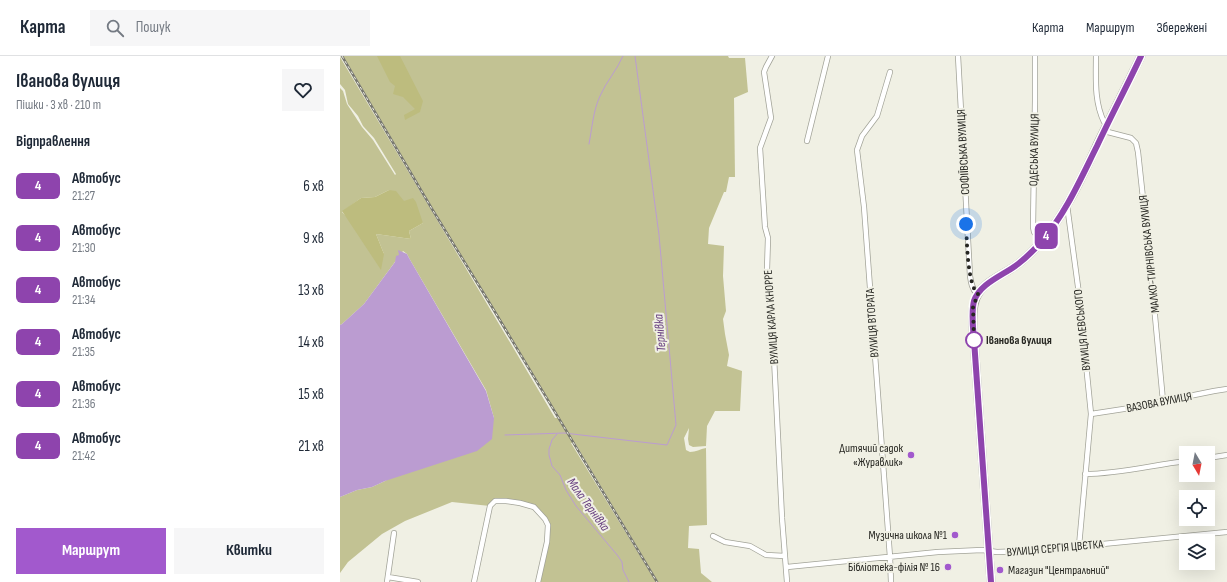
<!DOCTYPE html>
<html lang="uk">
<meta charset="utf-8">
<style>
:root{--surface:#fff;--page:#f6f6f7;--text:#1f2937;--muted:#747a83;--line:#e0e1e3;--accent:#a259cd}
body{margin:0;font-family:"Sofia Sans Condensed",sans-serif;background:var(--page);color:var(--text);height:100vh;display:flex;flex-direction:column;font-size:15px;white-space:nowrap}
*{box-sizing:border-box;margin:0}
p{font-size:13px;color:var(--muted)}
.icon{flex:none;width:22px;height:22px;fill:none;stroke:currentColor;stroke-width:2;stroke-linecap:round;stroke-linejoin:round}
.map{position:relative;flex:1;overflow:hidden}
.side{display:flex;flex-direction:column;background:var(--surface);width:340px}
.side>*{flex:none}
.badge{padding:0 8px;border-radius:6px;font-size:14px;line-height:26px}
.needle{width:26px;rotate:170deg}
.fabs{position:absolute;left:839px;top:390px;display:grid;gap:8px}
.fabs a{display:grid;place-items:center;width:36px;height:36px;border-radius:0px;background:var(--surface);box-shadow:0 4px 16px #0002;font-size:20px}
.you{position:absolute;width:20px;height:20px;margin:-10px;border:3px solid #fff;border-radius:50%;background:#1a73e8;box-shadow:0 0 0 6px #1a73e833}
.map>.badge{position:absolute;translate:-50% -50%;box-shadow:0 0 0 2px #fff}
h2{padding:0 16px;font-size:15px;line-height:36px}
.round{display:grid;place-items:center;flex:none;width:42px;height:42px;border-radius:0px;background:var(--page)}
.headline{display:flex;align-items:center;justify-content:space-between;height:68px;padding:0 16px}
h1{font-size:19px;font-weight:700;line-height:30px}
.primary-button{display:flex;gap:8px;margin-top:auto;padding:8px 16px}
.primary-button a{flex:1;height:46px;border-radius:0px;background:var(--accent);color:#fff;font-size:16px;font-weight:700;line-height:46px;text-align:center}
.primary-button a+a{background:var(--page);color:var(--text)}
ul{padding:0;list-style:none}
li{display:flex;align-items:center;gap:12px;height:52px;padding:0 16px}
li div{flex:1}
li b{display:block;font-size:15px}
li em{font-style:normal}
li .badge{min-width:44px;font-weight:700;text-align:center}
header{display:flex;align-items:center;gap:24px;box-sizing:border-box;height:56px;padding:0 20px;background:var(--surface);border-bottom:1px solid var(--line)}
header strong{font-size:19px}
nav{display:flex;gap:22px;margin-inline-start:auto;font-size:14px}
.search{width:280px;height:36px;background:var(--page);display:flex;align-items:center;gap:10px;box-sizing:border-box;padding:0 14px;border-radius:0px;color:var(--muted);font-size:15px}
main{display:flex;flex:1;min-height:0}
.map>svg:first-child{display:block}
.green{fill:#c2c293;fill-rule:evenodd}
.forest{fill:#bdbc7e}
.water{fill:#bb9cd1}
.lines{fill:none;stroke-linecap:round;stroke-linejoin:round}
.stream{stroke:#bb9cd1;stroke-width:1}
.street-casing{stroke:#a2a398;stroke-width:6}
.primary-casing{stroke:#a2a398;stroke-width:9}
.street{stroke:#fff;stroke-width:4.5}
.primary{stroke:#fff;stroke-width:7}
.rail-casing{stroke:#76766e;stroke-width:2.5}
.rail{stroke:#f0f0e4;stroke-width:1;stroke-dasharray:3;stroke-linecap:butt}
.line-casing{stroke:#fff;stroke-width:9}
.line{stroke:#8e44ad;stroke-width:6}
.walk{stroke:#262621;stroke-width:4;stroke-dasharray:0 7.2}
.stop-dot{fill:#fff;stroke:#8e44ad;stroke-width:2}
.poi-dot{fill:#a259cd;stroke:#f0f0e4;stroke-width:1.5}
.labels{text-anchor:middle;stroke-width:4;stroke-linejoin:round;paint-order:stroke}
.street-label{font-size:12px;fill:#262621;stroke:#f0f0e4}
.stop-label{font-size:12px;font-weight:bold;fill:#262621;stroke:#f0f0e4;text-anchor:start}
.poi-label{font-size:12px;fill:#262621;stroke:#f0f0e4;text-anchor:end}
.water-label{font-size:13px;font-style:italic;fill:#673e80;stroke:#f0f0e4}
</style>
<header>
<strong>Карта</strong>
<div class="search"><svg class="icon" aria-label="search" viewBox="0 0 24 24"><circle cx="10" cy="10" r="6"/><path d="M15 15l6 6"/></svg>Пошук</div>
<nav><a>Карта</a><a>Маршрут</a><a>Збережені</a></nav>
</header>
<main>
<section class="side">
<div class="headline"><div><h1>Іванова вулиця</h1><p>Пішки · 3 хв · 210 m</p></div><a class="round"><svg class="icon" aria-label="heart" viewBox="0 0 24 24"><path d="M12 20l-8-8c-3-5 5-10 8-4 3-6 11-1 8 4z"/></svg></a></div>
<h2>Відправлення</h2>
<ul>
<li><span class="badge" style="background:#8e44ad;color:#fff">4</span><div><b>Автобус</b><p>21:27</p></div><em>6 хв</em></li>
<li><span class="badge" style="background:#8e44ad;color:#fff">4</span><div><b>Автобус</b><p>21:30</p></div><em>9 хв</em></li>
<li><span class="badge" style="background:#8e44ad;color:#fff">4</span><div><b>Автобус</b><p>21:34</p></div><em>13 хв</em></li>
<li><span class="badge" style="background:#8e44ad;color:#fff">4</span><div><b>Автобус</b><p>21:35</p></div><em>14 хв</em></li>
<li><span class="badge" style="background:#8e44ad;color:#fff">4</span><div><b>Автобус</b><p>21:36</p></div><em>15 хв</em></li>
<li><span class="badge" style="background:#8e44ad;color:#fff">4</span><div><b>Автобус</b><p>21:42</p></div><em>21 хв</em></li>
</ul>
<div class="primary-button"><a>Маршрут</a><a>Квитки</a></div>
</section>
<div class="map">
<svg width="887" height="526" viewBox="0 0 887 526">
<rect width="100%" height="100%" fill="#f0f0e4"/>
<path class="green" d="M3,0H388L389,2H405L408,36L394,42L395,121H389L386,136H384L369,172L368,188L384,190L383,220L386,255L383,263L385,278L389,299L387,310L402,315L400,355H375L367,370L366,390L353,391L349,389L348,383L349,372L344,382L346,394L350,396C356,396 360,393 366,392L367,469L349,470L348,492L359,493L361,517L372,526H318L235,387H231L316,526H199L209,469L194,451L156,443L150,450L112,446L65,465L42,478L8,506L0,517V441L17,434L32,431L45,425L154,362L146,334L69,202L67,198L63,195L24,248L2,268L0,269V32L3,35L7,48L22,71L33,84L55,119L56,118L34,82L23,70L18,60L8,48L5,34L0,28V1L215,362H219L93,153ZM49,134L64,146L83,167L69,175L71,183L36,178L44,198L2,156L21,142L35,141Z"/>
<path class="forest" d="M37,0H60L83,45L80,56L65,64L64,59L75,53L63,41L53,38L55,30L50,26Z
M49,134L56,135L64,145L73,142L76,146L83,167L69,175L71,183L36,178L44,198L41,214L2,155L21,142L35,141Z"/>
<path class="water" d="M58,194L67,198L69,202L146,335L154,362L152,383L137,395L45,425L32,431L17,434L0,441V269L2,268L24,248L55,206L56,200L59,199Z"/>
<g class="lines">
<path class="stream" d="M249,88C252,73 253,55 260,40C266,26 277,14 283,0
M217,378L212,384L209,393V399L212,410L220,419L226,434L236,450L278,500L282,506L283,514L289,526
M165,379L224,377L327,389L336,369L319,179L295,0"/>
<defs>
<path id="street" d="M432,0L426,11L424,16L431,62L420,92L425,171L428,182L427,214L433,281L442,462L447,526
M618,0L630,220C631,227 632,233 637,238
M695,0V45L693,171L694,176L702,185
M756,0C756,23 754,45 764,66
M550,16L537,60L522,80L517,94L524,151L550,501L551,526
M764,75L791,82L796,87L798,96L810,207L823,345
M467,85L488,0
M727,149L739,238L751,358L739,490
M751,358L790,352L874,335L887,333
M868,402L887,399
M745,418C779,418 812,409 846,405
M373,480L385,486L410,490L426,499L445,500
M447,511L598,496L642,494L657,496L690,495L887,476
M48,521L78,526
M47,526L54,477
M134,526L150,450L155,445H166L180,447L194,451L205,463L208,469L207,486L198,526"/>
<path id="primary" d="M651,526L634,284C633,271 631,257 635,245C640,226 664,219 678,208C687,201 695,193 702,185C726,157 742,121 758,87C772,58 787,29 801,0"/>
</defs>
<use href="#street" class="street-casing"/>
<use href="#primary" class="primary-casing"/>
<use href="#street" class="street"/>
<use href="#primary" class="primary"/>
<defs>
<path id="rail" d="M2,0L92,153L152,251L317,526"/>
</defs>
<use href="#rail" class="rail-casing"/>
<use href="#rail" class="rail"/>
</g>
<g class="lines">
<defs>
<path id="line" d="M651,526L634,284C633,271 631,257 634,245C640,227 664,219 678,208C687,201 695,193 702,185C726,157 741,122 757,90C771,60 787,30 801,0"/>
</defs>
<use href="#line" class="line-casing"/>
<use href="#line" class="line"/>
<path class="walk" d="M626,168C627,183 627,229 638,238L633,251L634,284"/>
</g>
<circle class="stop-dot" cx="634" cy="284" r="8"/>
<g class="poi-dot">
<circle cx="571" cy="399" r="4"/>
<circle cx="615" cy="479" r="4"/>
<circle cx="608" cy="511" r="4"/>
<circle cx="660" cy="514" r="4"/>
</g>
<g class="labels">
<g class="street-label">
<text transform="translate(694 94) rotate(-89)" y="4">ОДЕСЬКА ВУЛИЦЯ</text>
<text transform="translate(623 96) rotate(-93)" y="4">СОФІЇВСЬКА ВУЛИЦЯ</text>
<text transform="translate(809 198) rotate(-96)" y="4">МАЛКО-ТИРНІВСЬКА ВУЛИЦЯ</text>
<text transform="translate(431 261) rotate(-94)" y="4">ВУЛИЦЯ КАРЛА КНОРРЕ</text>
<text transform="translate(532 267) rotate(-94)" y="4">ВУЛИЦЯ ВТОРАТА</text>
<text transform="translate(742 274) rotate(-96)" y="4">ВУЛИЦЯ ЛЕВСЬКОГО</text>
<text transform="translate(819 346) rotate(-11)" y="4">ВАЗОВА ВУЛИЦЯ</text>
<text transform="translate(715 492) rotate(-5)" y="4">ВУЛИЦЯ СЕРГІЯ ЦВЄТКА</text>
</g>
<g class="stop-label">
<text x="646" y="288">Іванова вулиця</text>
</g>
<g class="poi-label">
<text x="563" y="396">Дитячий садок<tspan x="563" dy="14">«Журавлик»</tspan></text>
<text x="607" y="483">Музична школа №1</text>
<text x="600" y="515">Бібліотека-філія № 16</text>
<text x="668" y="518" text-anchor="start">Магазин "Центральний"</text>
</g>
<g class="water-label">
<text transform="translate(319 277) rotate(-95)" y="5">Тернівка</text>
<text transform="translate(249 448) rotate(54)" y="5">Мала Тернівка</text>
</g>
</g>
</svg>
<div class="fabs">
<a><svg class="needle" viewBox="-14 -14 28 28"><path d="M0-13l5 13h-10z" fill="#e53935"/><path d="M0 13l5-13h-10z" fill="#747a83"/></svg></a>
<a><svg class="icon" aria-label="locate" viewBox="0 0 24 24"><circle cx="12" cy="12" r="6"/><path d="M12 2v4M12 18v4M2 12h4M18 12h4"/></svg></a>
<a><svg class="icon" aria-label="layers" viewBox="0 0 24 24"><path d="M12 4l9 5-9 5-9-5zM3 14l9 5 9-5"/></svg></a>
</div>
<div class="you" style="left:626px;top:168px"></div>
<b class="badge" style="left:706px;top:180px;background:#8e44ad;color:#fff">4</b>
</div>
</main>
